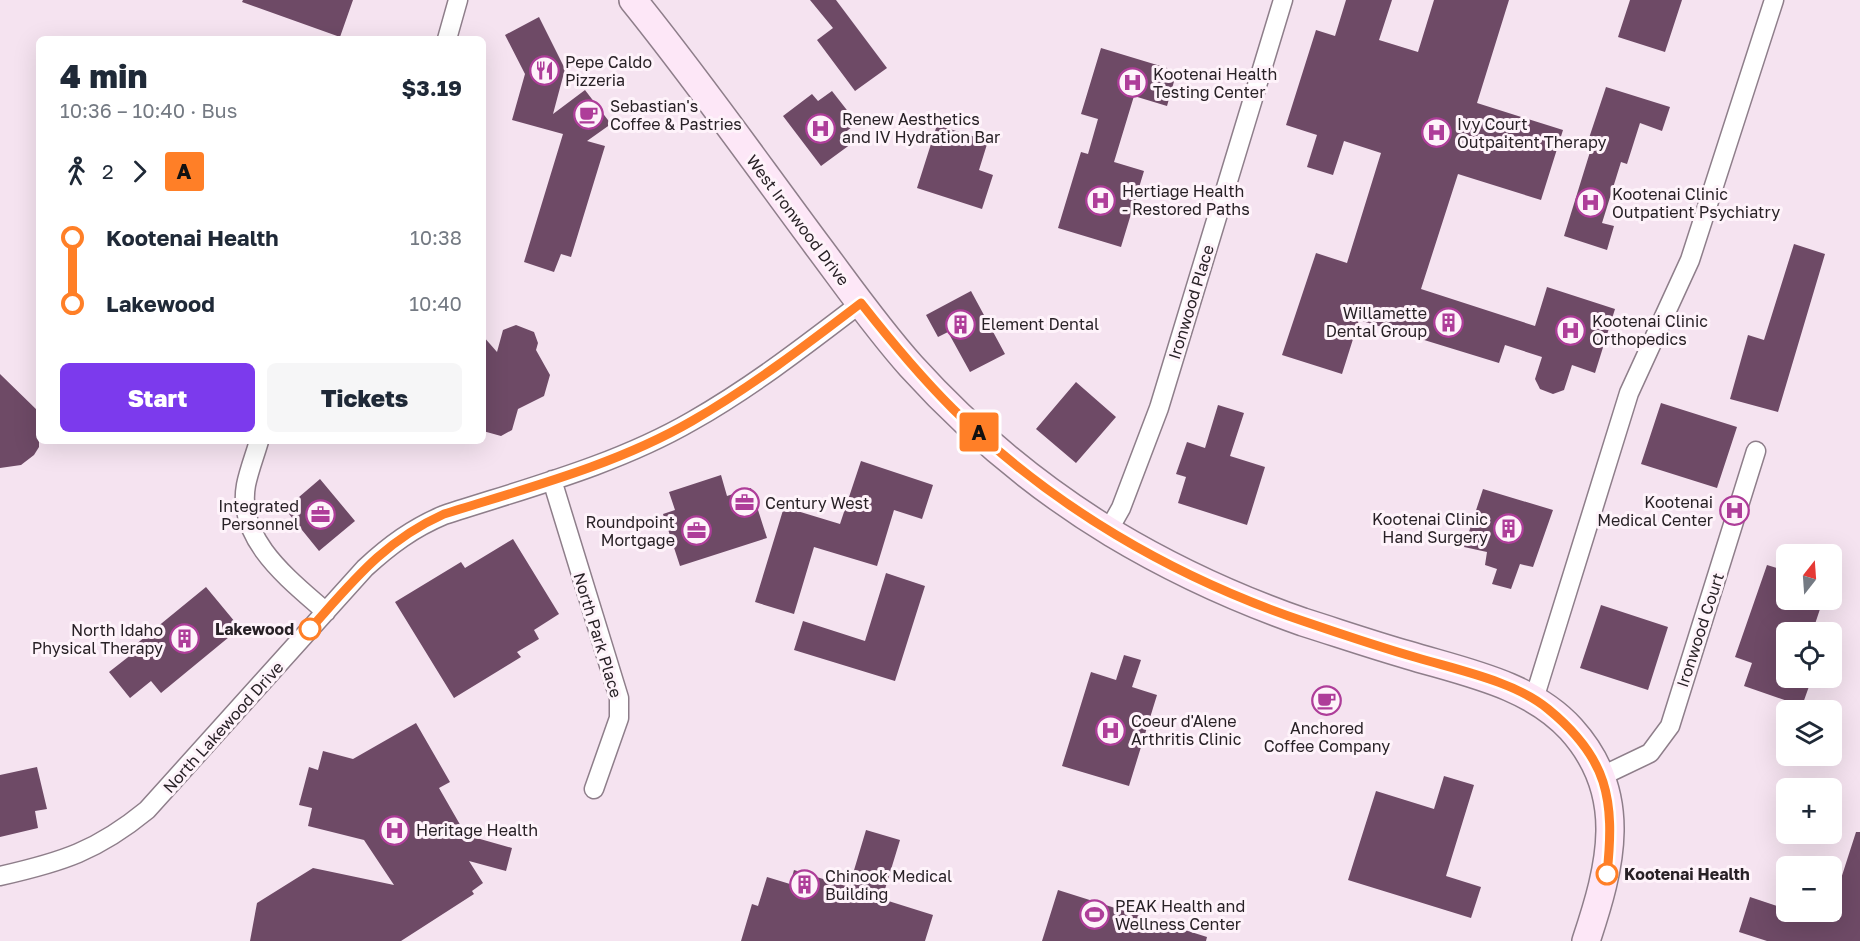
<!DOCTYPE html>
<meta charset="utf-8">
<style>
:root{--surface:#fff;--page:#f6f6f7;--text:#1f2937;--muted:#747a83;--accent:#7c3aed}
body{margin:0;font-family:"Golos Text",sans-serif;background:var(--page);color:var(--text);height:100vh;display:flex;flex-direction:column;font-size:22px;white-space:nowrap}
*{box-sizing:border-box;margin:0}
p{font-size:20px;color:var(--muted)}
.icon{flex:none;width:33px;height:33px;fill:none;stroke:currentColor;stroke-width:2;stroke-linecap:round;stroke-linejoin:round}
.map{position:relative;flex:1;overflow:hidden}
.drawer{position:absolute;left:36px;top:36px;width:450px;height:408px;display:flex;flex-direction:column;background:var(--surface);border-radius:9px;box-shadow:0 6px 24px #0002}
.drawer>*{flex:none}
.badge{padding:0 12px;border-radius:4px;font-size:21px;line-height:39px}
.needle{width:39px;rotate:17deg}
.fabs{position:absolute;left:1776px;top:544px;display:grid;gap:12px}
.fabs a{display:grid;place-items:center;width:66px;height:66px;border-radius:9px;background:var(--surface);box-shadow:0 6px 24px #0002;font-size:30px}
.map>.badge{position:absolute;translate:-50% -50%;box-shadow:0 0 0 3px #fff}
.legs{display:flex;align-items:center;gap:9px;height:66px;padding:0 24px;font-size:20px}
.legs p{margin-inline-start:auto}
.summary{display:flex;align-items:center;justify-content:space-between;height:102px;padding:0 24px}
h1{font-size:33px;font-weight:800;line-height:45px}
.button{display:flex;gap:12px;margin-top:auto;padding:12px 24px}
.button a{flex:1;height:69px;border-radius:9px;background:var(--accent);color:#fff;font-size:24px;font-weight:800;line-height:69px;text-align:center}
.button a+a{background:var(--page);color:var(--text)}
ul{padding:0 24px;list-style:none}
li{display:flex;align-items:center;gap:21px;height:66px;font-size:22px}
li i{display:grid;place-items:center;width:9px;height:100%;margin:0 8px;background:currentColor}
li i::after{content:'';width:15px;height:15px;margin:-8px;border:4px solid;border-radius:50%;background:var(--surface)}
li p{margin-inline-start:auto}
li:first-child i{background:linear-gradient(#0000 50%,currentColor 0)}
li:last-child i{background:linear-gradient(currentColor 50%,#0000 0)}
.map>svg:first-child{display:block}
.building{fill:#6e4a66}
.lines{fill:none;stroke-linecap:round;stroke-linejoin:round}
.street-casing{stroke:#8e7e8a;stroke-width:21}
.secondary-casing{stroke:#8e7e8a;stroke-width:30}
.street{stroke:#fff;stroke-width:18}
.secondary{stroke:#fde7f7;stroke-width:27}
.line-1-casing{stroke:#fff;stroke-width:14}
.line-1{stroke:#ff7f27;stroke-width:9}
.stop-1-dot{fill:#fff;stroke:#ff7f27;stroke-width:3}
.labels{text-anchor:middle;stroke-width:6;stroke-linejoin:round;paint-order:stroke}
.poi-label{font-size:16px;fill:#282126;stroke:#fef3fa;text-anchor:start}
.street-label{font-size:16px;fill:#282126;stroke:#fef3fa}
.stop-label{font-size:16px;font-weight:bold;fill:#282126;stroke:#fef3fa;text-anchor:end}
</style>
<div class="map">
<svg width="1860" height="941" viewBox="0 0 1860 941">
<rect width="100%" height="100%" fill="#f5e3f0"/>
<path class="building" d="M243,0H353L340,37L242,2Z
M810,0H836L887,68L855,91L817,40L833,28Z
M1346,0H1392L1379,40L1418,52L1434,0H1509L1477,103L1563,130L1541,200L1458,174L1421,289L1535,326L1547,287L1615,309L1595,373L1572,365L1564,390L1553,394L1540,389L1535,379L1542,357L1505,345L1499,363L1359,320L1342,374L1282,355L1316,253L1347,263L1381,153L1344,141L1333,175L1307,167L1317,135L1286,125L1316,30L1335,36Z
M1630,0H1682L1665,52L1618,37Z
M539,17L565,69L553,114L585,90L611,124L587,141L605,146L571,257L561,254L554,272L524,262L563,134L512,120L525,74L505,35Z
M1101,48L1177,71L1167,106L1134,96L1114,162L1144,171L1121,247L1058,228L1081,152L1088,154L1098,119L1081,114Z
M1606,87L1670,107L1662,131L1640,123L1627,164L1621,162L1602,223L1614,226L1607,250L1564,236L1590,152L1585,150Z
M832,91L857,123L843,134L851,144L821,166L783,116L812,94L818,101Z
M937,125L988,141L979,170L993,175L982,209L917,188Z
M1794,244L1825,254L1778,412L1730,399L1748,335L1764,340Z
M971,291L1005,354L970,372L948,332L938,337L926,315Z
M516,325L534,332L538,343L536,350L550,375L544,396L518,409L512,430L501,436L483,431V336L497,352L503,330Z
M0,374L39,412V447L34,455L21,465L0,468Z
M1076,382L1116,417L1076,463L1036,429Z
M1661,403L1737,427L1717,488L1641,464Z
M1218,405L1244,413L1230,456L1265,467L1247,525L1178,503L1186,477L1176,474L1187,442L1205,448Z
M861,461L933,485L922,519L894,510L877,566L814,547L794,614L755,602L784,507L840,524Z
M721,475L727,496L751,488L767,538L680,566L663,514L675,510L669,492Z
M320,479L355,521L319,551L285,509Z
M1483,489L1553,510L1533,567L1520,564L1511,589L1492,584L1497,569L1485,565L1487,552L1464,547Z
M513,539L559,614L534,630L539,639L517,652L521,657L454,698L395,602L461,562L465,568Z
M1767,565L1786,571V600H1823L1812,633H1786V678H1812L1802,706L1744,686L1752,663L1735,657Z
M886,573L925,586L895,681L794,650L803,621L865,641Z
M206,587L240,628L161,693L151,681L130,698L109,672L132,654L129,650Z
M1601,605L1668,627L1648,690L1580,668Z
M1124,655L1141,660L1132,687L1157,695L1129,786L1062,766L1091,672L1116,680Z
M416,723L450,782L439,788L466,835L512,848L506,871L469,861L483,883L472,891L474,894L401,941H250L257,903L313,868L394,885L364,840L308,826L312,808L299,805L309,767L318,770L323,751L353,759Z
M37,767L47,809L35,811L38,828L0,837V775Z
M1444,776L1474,785L1446,876L1481,887L1471,918L1348,880L1376,791L1434,809Z
M866,830L900,840L882,899L933,915L925,941H741L752,904L758,906L767,877L790,884L794,870L849,887Z
M1856,832H1860V941H1767L1739,932L1750,897L1786,909V912H1832V886L1838,888Z
M1058,890L1207,937L1206,941H1042Z"/>
<g class="lines">
<defs>
<path id="street" d="M447,39L458,0
M259,441C255,455 249,470 246,485C236,540 290,580 326,612
M552,480L619,698V718L594,789
M1108,531L1121,508L1159,408L1283,0
M1534,699L1629,393L1690,260L1774,0
M1602,776L1650,753L1670,726L1756,451
M0,876C62,862 97,851 147,810L365,568C390,545 413,528 444,515C527,488 616,465 692,421C752,387 806,345 861,303"/>
<path id="secondary" d="M633,0C697,79 756,163 817,245C847,285 877,328 911,366C969,430 1038,488 1112,533C1172,569 1237,599 1303,622C1338,633 1373,645 1408,655C1464,672 1530,684 1571,729C1630,794 1611,866 1586,941"/>
</defs>
<use href="#street" class="street-casing"/>
<use href="#secondary" class="secondary-casing"/>
<use href="#street" class="street"/>
<use href="#secondary" class="secondary"/>
</g>
<g class="lines">
<defs>
<path id="line-1" d="M310,629C353,581 384,541 444,514C527,488 616,465 692,421C751,387 806,345 861,303C890,340 920,376 953,409C1051,506 1173,577 1303,621C1341,634 1379,647 1418,658C1458,670 1516,682 1548,709C1608,758 1615,799 1607,874"/>
</defs>
<use href="#line-1" class="line-1-casing"/>
<use href="#line-1" class="line-1"/>
</g>
<defs>
<symbol id="restaurant-ring" viewBox="-11 -11 22 22"><circle r="9.5" fill="#fef3fa" stroke="#ae3d99" stroke-width="1.5"/><path d="M-5-6h1v4h1v-4h1v4h1v-4h1v5L-1.5 .5V6h-2V.5L-5-1ZM5-6V6H3V1.5H1.5Q1.5-4 5-6Z" fill="#ae3d99"/></symbol>
<symbol id="hospital-ring" viewBox="-11 -11 22 22"><circle r="9.5" fill="#fef3fa" stroke="#ae3d99" stroke-width="1.5"/><path d="M-5-5h3v3.5h4V-5h3V5h-3V1.5h-4V5h-3Z" fill="#ae3d99"/></symbol>
<symbol id="cafe-ring" viewBox="-11 -11 22 22"><circle r="9.5" fill="#fef3fa" stroke="#ae3d99" stroke-width="1.5"/><path d="M-5.5-4.5H6V0H3Q3 3.5 0 3.5H-2.5Q-5.5 3.5-5.5 0ZM3-3.2v2h1.7v-2ZM-6 4.5H4V6H-6Z" fill="#ae3d99"/></symbol>
<symbol id="building-ring" viewBox="-11 -11 22 22"><circle r="9.5" fill="#fef3fa" stroke="#ae3d99" stroke-width="1.5"/><path d="M-4-6H4V6H1V3H-1V6H-4ZM-2.5-4.3h1.7v1.8h-1.7ZM.8-4.3h1.7v1.8H.8ZM-2.5-1h1.7V.8h-1.7ZM.8-1h1.7V.8H.8Z" fill="#ae3d99"/></symbol>
<symbol id="office-ring" viewBox="-11 -11 22 22"><circle r="9.5" fill="#fef3fa" stroke="#ae3d99" stroke-width="1.5"/><path d="M-6-3h4V-5.5h4V-3h4V5H-6ZM-1-4.5V-3h2v-1.5ZM-6 0V1H6V0Z" fill="#ae3d99"/></symbol>
<symbol id="stadium-ring" viewBox="-11 -11 22 22"><circle r="9.5" fill="#fef3fa" stroke="#ae3d99" stroke-width="1.5"/><path d="M0-5a6.5 5 0 1 0 0 10a6.5 5 0 1 0 0-10ZM-3.5-1.8h7v3.6h-7Z" fill="#ae3d99"/></symbol>
</defs>
<g fill-rule="evenodd">
<use href="#restaurant-ring" x="528" y="54" width="33" height="33"/>
<use href="#hospital-ring" x="1116" y="66" width="33" height="33"/>
<use href="#cafe-ring" x="572" y="98" width="33" height="33"/>
<use href="#hospital-ring" x="804" y="112" width="33" height="33"/>
<use href="#hospital-ring" x="1420" y="116" width="33" height="33"/>
<use href="#hospital-ring" x="1084" y="184" width="33" height="33"/>
<use href="#hospital-ring" x="1574" y="186" width="33" height="33"/>
<use href="#building-ring" x="1432" y="306" width="33" height="33"/>
<use href="#building-ring" x="944" y="308" width="33" height="33"/>
<use href="#hospital-ring" x="1554" y="314" width="33" height="33"/>
<use href="#office-ring" x="728" y="486" width="33" height="33"/>
<use href="#hospital-ring" x="1718" y="494" width="33" height="33"/>
<use href="#office-ring" x="304" y="498" width="33" height="33"/>
<use href="#building-ring" x="1492" y="512" width="33" height="33"/>
<use href="#office-ring" x="680" y="514" width="33" height="33"/>
<use href="#building-ring" x="168" y="622" width="33" height="33"/>
<use href="#cafe-ring" x="1310" y="684" width="33" height="33"/>
<use href="#hospital-ring" x="1094" y="714" width="33" height="33"/>
<use href="#hospital-ring" x="378" y="814" width="33" height="33"/>
<use href="#building-ring" x="788" y="868" width="33" height="33"/>
<use href="#stadium-ring" x="1078" y="898" width="33" height="33"/>
</g>
<g class="stop-1-dot">
<circle cx="310" cy="629" r="10"/>
<circle cx="1607" cy="874" r="10"/>
</g>
<g class="labels">
<g class="poi-label">
<text x="565" y="68">Pepe Caldo<tspan x="565" dy="18">Pizzeria</tspan></text>
<text x="1153" y="80">Kootenai Health<tspan x="1153" dy="18">Testing Center</tspan></text>
<text x="610" y="112">Sebastian's<tspan x="610" dy="18">Coffee &amp; Pastries</tspan></text>
<text x="842" y="125">Renew Aesthetics<tspan x="842" dy="18">and IV Hydration Bar</tspan></text>
<text x="1457" y="130">Ivy Court<tspan x="1457" dy="18">Outpaitent Therapy</tspan></text>
<text x="1122" y="197">Hertiage Health<tspan x="1122" dy="18">- Restored Paths</tspan></text>
<text x="1612" y="200">Kootenai Clinic<tspan x="1612" dy="18">Outpatient Psychiatry</tspan></text>
<text x="1427" y="319" text-anchor="end">Willamette<tspan x="1427" dy="18">Dental Group</tspan></text>
<text x="1592" y="327">Kootenai Clinic<tspan x="1592" dy="18">Orthopedics</tspan></text>
<text x="981" y="330">Element Dental</text>
<text x="1713" y="508" text-anchor="end">Kootenai<tspan x="1713" dy="18">Medical Center</tspan></text>
<text x="765" y="509">Century West</text>
<text x="299" y="512" text-anchor="end">Integrated<tspan x="299" dy="18">Personnel</tspan></text>
<text x="1488" y="525" text-anchor="end">Kootenai Clinic<tspan x="1488" dy="18">Hand Surgery</tspan></text>
<text x="675" y="528" text-anchor="end">Roundpoint<tspan x="675" dy="18">Mortgage</tspan></text>
<text x="163" y="636" text-anchor="end">North Idaho<tspan x="163" dy="18">Physical Therapy</tspan></text>
<text x="1131" y="727">Coeur d'Alene<tspan x="1131" dy="18">Arthritis Clinic</tspan></text>
<text x="1327" y="734" text-anchor="middle">Anchored<tspan x="1327" dy="18">Coffee Company</tspan></text>
<text x="416" y="836">Heritage Health</text>
<text x="825" y="882">Chinook Medical<tspan x="825" dy="18">Building</tspan></text>
<text x="1115" y="912">PEAK Health and<tspan x="1115" dy="18">Wellness Center</tspan></text>
</g>
<g class="street-label">
<text transform="translate(798 220) rotate(53)" y="6">West Ironwood Drive</text>
<text transform="translate(1191 302) rotate(-73)" y="6">Ironwood Place</text>
<text transform="translate(1700 630) rotate(-72)" y="6">Ironwood Court</text>
<text transform="translate(598 635) rotate(73)" y="6">North Park Place</text>
<text transform="translate(223 727) rotate(-48)" y="6">North Lakewood Drive</text>
</g>
<g class="stop-label">
<text x="294" y="635">Lakewood</text>
<text x="1624" y="880" text-anchor="start">Kootenai Health</text>
</g>
</g>
</svg>
<div class="fabs">
<a><svg class="needle" viewBox="-14 -14 28 28"><path d="M0-13l5 13h-10z" fill="#e53935"/><path d="M0 13l5-13h-10z" fill="#747a83"/></svg></a>
<a><svg class="icon" aria-label="locate" viewBox="0 0 24 24"><circle cx="12" cy="12" r="6"/><path d="M12 2v4M12 18v4M2 12h4M18 12h4"/></svg></a>
<a><svg class="icon" aria-label="layers" viewBox="0 0 24 24"><path d="M12 4l9 5-9 5-9-5zM3 14l9 5 9-5"/></svg></a>
<a>+</a>
<a>−</a>
</div>
<b class="badge" style="left:979px;top:432px;background:#ff7f27;color:#111">A</b>
<section class="drawer">
<div class="summary"><div><h1>4 min</h1><p>10:36 – 10:40 · Bus</p></div><b>$3.19</b></div>
<div class="legs"><svg class="icon" aria-label="walk" viewBox="0 0 24 24"><circle cx="13" cy="4" r="2"/><path d="M13 8l-2 6 4 7M11 14l-3 7M7 12l3-4h3l4 4"/></svg>2<svg class="icon" aria-label="forward" viewBox="0 0 24 24"><path d="M9 5l7 7-7 7"/></svg><b class="badge" style="background:#ff7f27;color:#111">A</b></div>
<ul>
<li><i style="color:#ff7f27"></i><b>Kootenai Health</b><p>10:38</p></li>
<li><i style="color:#ff7f27"></i><b>Lakewood</b><p>10:40</p></li>
</ul>
<div class="button"><a>Start</a><a>Tickets</a></div>
</section>
</div>
